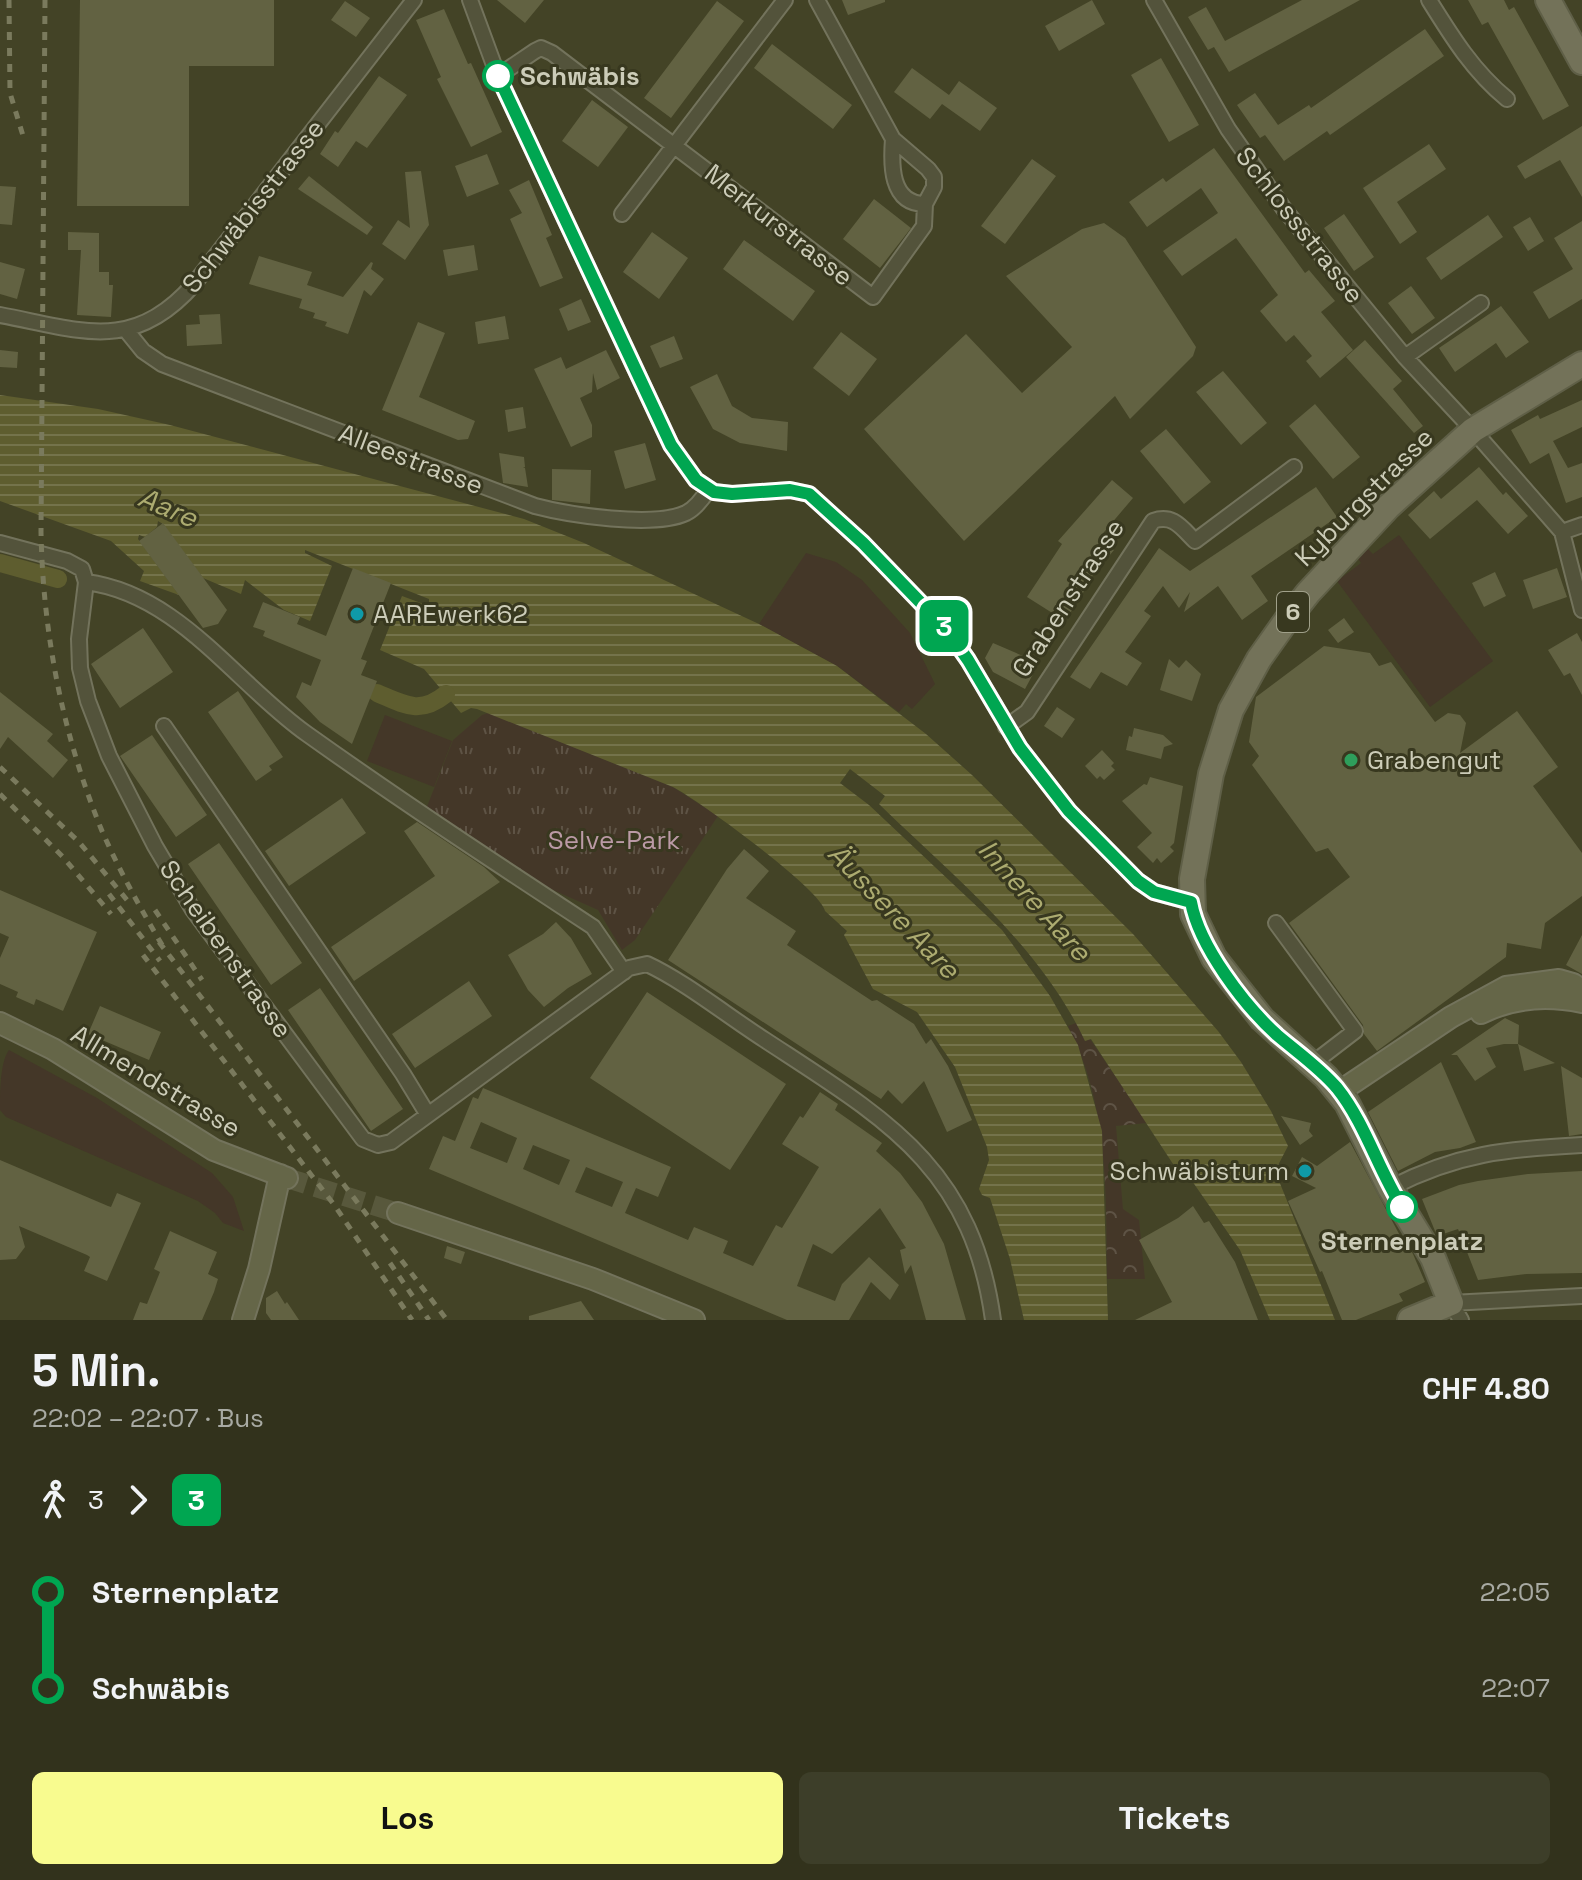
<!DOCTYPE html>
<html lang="de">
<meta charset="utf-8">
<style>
:root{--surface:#32321c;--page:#3d3e29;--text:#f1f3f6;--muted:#a8aaa3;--accent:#f8fb8f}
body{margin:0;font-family:"Space Grotesk",sans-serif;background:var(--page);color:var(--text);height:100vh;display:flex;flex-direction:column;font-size:30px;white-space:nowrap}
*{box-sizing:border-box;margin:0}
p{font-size:26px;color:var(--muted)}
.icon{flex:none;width:44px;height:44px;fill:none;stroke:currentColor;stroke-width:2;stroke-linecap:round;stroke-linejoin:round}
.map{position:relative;height:1320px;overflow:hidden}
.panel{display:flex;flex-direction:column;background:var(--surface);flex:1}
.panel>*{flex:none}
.badge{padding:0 16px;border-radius:12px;font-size:28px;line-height:52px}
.map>.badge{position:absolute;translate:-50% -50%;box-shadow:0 0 0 4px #fff}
.legs{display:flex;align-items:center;gap:12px;height:88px;padding:0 32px;font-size:26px}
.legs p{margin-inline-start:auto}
.summary{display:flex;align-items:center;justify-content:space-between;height:136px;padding:0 32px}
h1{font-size:44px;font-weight:700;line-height:60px}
.action{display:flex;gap:16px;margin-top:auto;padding:16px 32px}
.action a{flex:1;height:92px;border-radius:12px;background:var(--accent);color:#111;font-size:32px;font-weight:700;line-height:92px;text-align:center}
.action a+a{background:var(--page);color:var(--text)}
ul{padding:0 32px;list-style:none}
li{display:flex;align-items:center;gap:28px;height:96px;font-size:30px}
li i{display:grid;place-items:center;width:12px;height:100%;margin:0 10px;background:currentColor}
li i::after{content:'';width:20px;height:20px;margin:-10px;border:6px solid;border-radius:50%;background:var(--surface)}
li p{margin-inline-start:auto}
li:first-child i{background:linear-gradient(#0000 50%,currentColor 0)}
li:last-child i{background:linear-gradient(currentColor 50%,#0000 0)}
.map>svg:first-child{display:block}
.green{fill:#443728}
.forest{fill:url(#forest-crowns)}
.park{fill:url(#park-tufts)}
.water{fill:url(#water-rules)}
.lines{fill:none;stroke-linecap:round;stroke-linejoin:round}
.canal{stroke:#5e5d2f;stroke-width:18}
.building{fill:#626242;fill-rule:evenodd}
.secondary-tunnel{stroke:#58583c;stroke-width:20;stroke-dasharray:20 10;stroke-linecap:butt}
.street-casing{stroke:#73735c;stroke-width:18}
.secondary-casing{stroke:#73735c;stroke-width:24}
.primary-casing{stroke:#5f5f47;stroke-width:28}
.street{stroke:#53533b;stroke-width:14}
.secondary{stroke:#656648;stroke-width:20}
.primary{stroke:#737259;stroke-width:24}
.rail{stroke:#7a7a5d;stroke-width:5;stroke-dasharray:8 8;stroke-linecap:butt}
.line-1-casing{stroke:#fff;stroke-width:18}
.line-1{stroke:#00a651;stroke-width:12}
.stop-1-dot{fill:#fff;stroke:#00a651;stroke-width:4}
.culture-dot{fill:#0f9aa8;stroke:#38381f;stroke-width:3}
.leisure-dot{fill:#2e9e5b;stroke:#38381f;stroke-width:3}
.labels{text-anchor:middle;stroke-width:6;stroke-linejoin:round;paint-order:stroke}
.shield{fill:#38381f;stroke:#a0a08a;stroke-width:2}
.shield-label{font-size:24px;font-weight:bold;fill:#ccccb8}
.stop-label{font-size:26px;font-weight:bold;fill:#ccccb8;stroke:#38381f;text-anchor:start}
.street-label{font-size:26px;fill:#ccccb8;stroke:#38381f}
.poi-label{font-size:26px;fill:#ccccb8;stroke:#38381f;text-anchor:start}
.park-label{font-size:26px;fill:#bb9aa6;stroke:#38381f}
.water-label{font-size:28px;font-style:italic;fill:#acab70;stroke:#38381f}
</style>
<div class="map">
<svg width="1582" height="1320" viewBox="0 0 1582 1320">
<defs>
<pattern id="forest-crowns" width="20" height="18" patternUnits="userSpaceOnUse" patternTransform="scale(2)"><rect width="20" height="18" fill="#443728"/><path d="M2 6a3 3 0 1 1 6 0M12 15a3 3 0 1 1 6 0" fill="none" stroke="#5e5345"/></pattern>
<pattern id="park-tufts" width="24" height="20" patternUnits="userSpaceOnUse" patternTransform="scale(2)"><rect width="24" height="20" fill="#443728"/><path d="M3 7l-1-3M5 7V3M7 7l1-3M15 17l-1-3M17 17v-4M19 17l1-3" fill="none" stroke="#5e5345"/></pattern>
<pattern id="water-rules" width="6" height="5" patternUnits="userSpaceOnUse" patternTransform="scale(2)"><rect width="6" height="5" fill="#5e5d2f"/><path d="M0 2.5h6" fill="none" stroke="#74734b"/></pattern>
</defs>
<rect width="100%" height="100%" fill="#434326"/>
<path class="green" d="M1399,535L1493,661L1430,707L1337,581L1361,563L1357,557L1368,549L1373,554Z
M806,553L836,562L862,580L910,633L935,684L912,709L906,704L899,712L837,666L759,624Z
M385,715L452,741L434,787L367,761Z
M9,1050L97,1098L212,1173L233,1197L244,1231L223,1223L215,1213L198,1201L6,1117L0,1110C0,1092 0,1062 9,1050Z"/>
<path class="forest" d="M1076,1023L1085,1041L1090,1039L1147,1123L1116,1126L1123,1209L1139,1220L1145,1279H1107C1106,1192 1109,1106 1068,1026Z"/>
<path class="park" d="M488,713L673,787L718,816L635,940L622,950L598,910L535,882L426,809L453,740L482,715Z"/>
<path class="water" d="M0,395L98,409L170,425L524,519L584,543L759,624L837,666L926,734L972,775L1133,934L1218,1031L1241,1062L1271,1111L1288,1146L1275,1171L1335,1320H1270L1240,1250L1190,1178L1175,1167L1091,1039L1085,1041C1040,945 953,876 879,804L885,796L850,769L840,783L869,805L1002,930L1050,996L1078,1045L1102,1131L1108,1320H1024L1010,1259L990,1198L982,1195L979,1189L989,1160L987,1147L955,1067L917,1012L873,989L844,935L847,931L825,911C822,890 697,799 673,787L477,709L471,708L461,713L424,669L380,650L402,596L421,603H429V599L305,550V553L332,566L310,621L284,610L245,580L241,594L203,578L163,524L158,521L157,527L145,537L139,535L138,539L179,595L140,581L144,571L111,541L0,501Z"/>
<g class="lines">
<path class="canal" d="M0,563L58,579
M377,693C405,705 420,715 446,694"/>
</g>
<path class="building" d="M80,0H274V66H189V206H77Z
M497,0H544L525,23Z
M842,0H885V2L848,15Z
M1092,0L1105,24L1059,51L1045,26Z
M1302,0H1360L1229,72L1214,47L1208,50L1188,17L1206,7L1225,41Z
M1468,0H1504L1509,10L1514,7L1569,106L1543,120L1488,22L1482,25Z
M345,1L370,18L356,37L331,20Z
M717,1L744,21L671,118L644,98Z
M444,9L468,64L471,63L502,132L471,147L437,79L441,77L416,20Z
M1425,29L1444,56L1330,135L1327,131L1284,161L1265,135L1260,138L1237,105L1255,93L1278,125L1309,105L1311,108Z
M772,44L852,105L833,129L754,68Z
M1161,58L1199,125L1169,142L1131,75Z
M912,68L949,95L959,81L997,108L980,131L942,104L930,119L894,92Z
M379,76L407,95L367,148L356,141L338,167L320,154L335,131L338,133Z
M592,100L628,127L598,167L562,141Z
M1582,126V197L1560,160L1525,179L1517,166Z
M1429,144L1446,169L1397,202L1417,232L1400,244L1363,188Z
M1214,148L1305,273L1309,270L1335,301L1321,312L1353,350L1320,378L1306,361L1312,356L1294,335L1286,342L1260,311L1278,295L1236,238L1182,276L1163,251L1218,213L1201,188L1147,227L1129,202L1163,178L1166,182Z
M487,154L499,184L467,197L455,166Z
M1032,159L1056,176L1005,244L981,226Z
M421,171L429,225L405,260L382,244L398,220L410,228L405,172Z
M309,176L373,227L367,235L298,189Z
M529,180L552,235L546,238L563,278L540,287L510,219L522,213L509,190Z
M0,186L16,187L12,225L0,224Z
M874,199L911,228L880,268L843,239Z
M1344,214L1374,257L1354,271L1324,228Z
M1488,215L1503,237L1441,280L1426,258Z
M1530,217L1544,241L1528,251L1513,227Z
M1582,221V299L1549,319L1533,292L1573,269L1554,238Z
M1104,223L1125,238L1196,347L1193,356L1130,419L1115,396L964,541L864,429L966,334L1022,393L1072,347L1006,276L1082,229Z
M68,232L99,233V272H109V285H113L111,317L77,315L81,250H68Z
M652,232L688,258L659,299L623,272Z
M744,240L815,291L793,321L723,269Z
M474,245L478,270L448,276L443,250Z
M259,256L312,272L307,285L343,297L371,262L373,263L371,269L384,279L371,296L364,290L348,334L325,326L327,322L313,318L315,313L299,308L302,299L249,284Z
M0,262L25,269L17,299L0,294Z
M1411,286L1435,318L1412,334L1388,303Z
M581,299L591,322L568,331L559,309Z
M1501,306L1529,342L1506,358L1496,343L1455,372L1439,348Z
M220,314L222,344L187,346L186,325L200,324L199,315Z
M505,316L509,339L478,344L475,322Z
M418,322L445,333L419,397L475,421L468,439L458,440L382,410Z
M841,332L877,359L849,396L813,368Z
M674,336L683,359L660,368L650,346Z
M1365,340L1402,381L1393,389L1423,426L1414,433L1346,357Z
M0,350L18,352L17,368L0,367Z
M606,350L620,378L597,390L593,373L592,392L580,398L592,425V437L571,447L534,369L561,357L566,369Z
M1223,371L1267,423L1241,445L1196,392Z
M717,374L732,406L752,418L788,422L787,451L740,443L713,429L690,387Z
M1582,400V427L1553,441L1568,468L1582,463V497L1566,503L1549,453L1530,464L1511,430L1538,415L1540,419Z
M1315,404L1360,457L1333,479L1289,426Z
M523,407L526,428L508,432L505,410Z
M1166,429L1211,482L1184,504L1140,451Z
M645,443L656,480L625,489L614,451Z
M499,453L524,457L525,467L523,468H525L528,487L503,483Z
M1479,467L1503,495L1506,492L1528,516L1508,534L1477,500L1430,539L1408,515L1434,491L1441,499Z
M552,469L591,470L590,504L552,500Z
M1112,480L1133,498L1099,538L1114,550L1086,584L1088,585L1065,621L1027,597L1062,544L1058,541Z
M1316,487L1337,517L1251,576L1268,601L1242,620L1218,586L1184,612L1190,592L1179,608L1163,586L1144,611L1151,616L1125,652L1142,663L1127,686L1101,672L1090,689L1070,677L1159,548L1190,571Z
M163,523L227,610L218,624L203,628L139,541Z
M353,568L391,583L361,659L367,661L361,675L377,681L352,744L320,722L296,697L302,682L311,686L321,660L263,636L265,631L253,627L263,602L300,617L297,624L326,636Z
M1557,568L1567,597L1533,609L1523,580Z
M1495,572L1506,596L1484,607L1472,583Z
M1344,618L1354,632L1338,643L1328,630Z
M143,628L173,672L120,708L91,664Z
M1577,633L1582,642V695L1570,673L1564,676L1548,650Z
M993,643L1039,663L1025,689L993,672L985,658Z
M1324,646L1370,653L1379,666L1391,662L1435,722L1448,713L1460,715L1466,723L1460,753L1517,711L1558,767L1533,786L1582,853V896L1545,923L1541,949L1507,943L1506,957L1377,1051L1364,1034L1363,1025L1289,923L1350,877L1328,848L1316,852L1252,765L1259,756L1249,742L1256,697Z
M1169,659L1179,668L1186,660L1201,674L1192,701L1160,690Z
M238,691L283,757L269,766L272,770L256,781L208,712Z
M0,692L53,734L47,741L68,760L53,778L8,737L0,749Z
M1057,707L1075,719L1062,738L1044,726Z
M1134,728L1163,735L1173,744L1164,747L1161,759L1126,750L1129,736L1132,737Z
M152,735L207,815L176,837L120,756Z
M1102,750L1114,763L1111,766L1115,770L1104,780L1100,776L1097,779L1085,766Z
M1150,777L1183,786L1174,843L1170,847L1174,851L1161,863L1157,858L1153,863L1137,847L1152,833L1122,801L1144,784L1147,785Z
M342,798L366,833L289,886L265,851Z
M417,822L484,867L500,882L354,981L331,947L435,876L404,831Z
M219,843L302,963L271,985L188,864Z
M744,849L769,871L746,898L796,931L787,945L872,1001L877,1000L914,1024L926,1044L931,1039L948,1066L972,1120L947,1132L924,1081L902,1104L888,1090L881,1099L668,960L727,869Z
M0,890L97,932L63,1011L36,999L34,1005L16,997L18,992L0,984V958L9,937L0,933Z
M556,922L571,938L592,974L568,988L544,1007L528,990L508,955L543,934Z
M1582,935V974L1566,965Z
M469,981L492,1016L415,1068L392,1034Z
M320,988L403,1109L371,1131L288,1010Z
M647,992L786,1084L730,1170L590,1078Z
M100,1006L161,1032L149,1060L88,1034Z
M1505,1018L1519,1025L1518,1044L1555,1063L1524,1071L1518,1044H1504L1486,1048L1496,1067L1475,1081L1457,1055H1451Z
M1441,1062L1476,1142L1460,1148L1435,1152L1398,1171L1368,1112Z
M1561,1066L1582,1078V1134L1569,1136Z
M483,1088L671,1167L658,1197L636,1188L625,1213L688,1240L694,1227L728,1241L723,1253L753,1266L776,1225L782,1228L819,1167L782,1144L800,1116L803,1118L820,1092L838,1104L835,1110L882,1143L876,1151L900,1173L922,1202L944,1244L966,1320H926L911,1265L905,1274L900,1250L906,1248L880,1208L832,1254L813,1244L797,1286L835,1301L842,1284L869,1257L899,1285L890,1300L871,1282L849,1320H787L429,1169L443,1136L455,1141L473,1097L478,1099ZM481,1122L517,1138L507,1163L470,1148ZM533,1145L570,1160L559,1185L523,1169ZM586,1167L623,1182L612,1207L575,1192Z
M1281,1116L1311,1123L1309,1131L1313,1136L1300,1145Z
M1350,1142L1405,1245L1407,1244L1413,1254L1425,1282L1399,1294L1403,1301L1356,1320H1342L1322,1271L1320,1272L1288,1201L1316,1188L1292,1176L1302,1157L1317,1166Z
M0,1160L108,1206L111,1207L117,1193L141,1203L107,1281L84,1271L90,1257L87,1255L19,1226L25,1247L16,1259L0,1260Z
M1582,1171V1273L1527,1274L1478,1280L1458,1229L1437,1236L1422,1199L1459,1185L1478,1181L1528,1174Z
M1193,1206L1204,1223L1209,1221L1235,1262L1258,1320H1135L1172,1302L1139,1240L1178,1218Z
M170,1231L217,1252L208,1274L218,1279L214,1292L202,1320H133L140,1302L147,1304L160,1272L154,1269Z
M447,1246L465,1252L461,1264L444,1258Z
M277,1291L285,1304L287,1302L299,1320H271L266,1313V1298Z
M581,1301L594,1320H529V1316Z"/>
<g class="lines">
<path class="secondary-tunnel" d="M287,1178L398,1213"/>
<defs>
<path id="street" d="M470,0L498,76L671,445L696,480L714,492L732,494L790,490L809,494L863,543L947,630L968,660L1020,748L1069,811L1138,881L1154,892L1191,902
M817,0L893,139L928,169L934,177V187L925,204C890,204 891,164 893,139
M1154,0L1228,129L1284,209L1405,357L1473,430L1562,532L1582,610
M1429,0C1452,37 1473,71 1507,99
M498,76L535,51L541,48L552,53L873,297L924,226L925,204
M622,214L785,0
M0,315C80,330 133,354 194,284L414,0
M126,330L143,351L162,364L535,506C569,515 654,528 686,513C696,508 703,498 708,490
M1405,357L1481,303
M1562,532L1582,525
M0,543L67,561L82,569L86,582L79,639L80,668L88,701L109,756L155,846L193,910L363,1139L378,1145L391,1142L629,968L647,964C684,981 729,1017 765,1040C884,1118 972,1166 993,1320
M86,582C179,594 235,683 307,734C401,801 497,864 593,927L624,972
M164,726L403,1074L428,1115
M1006,727L1027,712L1153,521C1173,514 1181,527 1195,541L1294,467
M1276,923L1355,1031L1312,1064
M1390,1188C1458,1153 1507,1149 1582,1145
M1461,1320L1451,1303L1582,1296"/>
<path id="secondary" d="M1481,1013C1513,997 1548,995 1582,1002
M0,1023L53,1049L214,1150L287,1178
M1339,1092L1451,1017L1506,987L1559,980L1573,984L1582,991
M398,1213L593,1279L694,1320
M243,1320L259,1269L280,1175"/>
<path id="primary" d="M1548,0L1582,62
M1410,1320L1451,1303L1433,1258L1390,1188L1347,1103L1326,1077L1262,1019L1214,958L1193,914L1192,879L1211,774L1231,710L1259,659L1286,621L1308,593L1389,506L1473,430L1582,364"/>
</defs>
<use href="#street" class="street-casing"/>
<use href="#secondary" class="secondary-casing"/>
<use href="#primary" class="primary-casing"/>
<use href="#street" class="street"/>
<use href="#secondary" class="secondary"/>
<use href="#primary" class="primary"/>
<path class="rail" d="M9,0L10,93L24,139
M45,0L41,532C43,635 63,736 102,831C120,872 142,911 165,950
M0,767L79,842L127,900
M0,794L63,857L111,914
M109,894L160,961
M155,910L202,980
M159,942L447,1320
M143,955L335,1206L412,1320
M390,1263L429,1320"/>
</g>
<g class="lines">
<defs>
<path id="line-1" d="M498,76L671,445L696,480L714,492L732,494L790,490L809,494L863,543L947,630L968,660L1020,748L1069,811L1138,881L1154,892L1191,902C1199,946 1244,1005 1277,1035C1297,1052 1320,1068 1337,1088C1365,1123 1378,1169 1402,1207"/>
</defs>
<use href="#line-1" class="line-1-casing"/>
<use href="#line-1" class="line-1"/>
</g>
<g class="stop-1-dot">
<circle cx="498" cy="76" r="14"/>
<circle cx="1402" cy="1207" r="14"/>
</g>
<g class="culture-dot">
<circle cx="357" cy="614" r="8"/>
<circle cx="1305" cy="1171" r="8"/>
</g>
<circle class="leisure-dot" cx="1351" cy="760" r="8"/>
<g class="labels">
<rect class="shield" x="1277" y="592" width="32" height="40" rx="6"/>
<g class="shield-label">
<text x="1293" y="620">6</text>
</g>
<g class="stop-label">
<text x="520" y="85">Schwäbis</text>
<text x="1402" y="1250" text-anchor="middle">Sternenplatz</text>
</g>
<g class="street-label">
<text transform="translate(253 206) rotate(-52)" y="9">Schwäbisstrasse</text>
<text transform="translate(779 225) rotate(38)" y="9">Merkurstrasse</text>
<text transform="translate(1300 225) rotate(52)" y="9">Schlossstrasse</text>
<text transform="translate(411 459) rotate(21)" y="9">Alleestrasse</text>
<text transform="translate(1364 497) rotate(-45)" y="9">Kyburgstrasse</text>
<text transform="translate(1068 598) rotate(-57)" y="9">Grabenstrasse</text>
<text transform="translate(226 949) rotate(55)" y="9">Scheibenstrasse</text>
<text transform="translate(156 1081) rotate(31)" y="9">Allmendstrasse</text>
</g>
<g class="poi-label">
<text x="373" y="623">AAREwerk62</text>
<text x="1367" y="769">Grabengut</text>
<text x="1289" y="1180" text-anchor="end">Schwäbisturm</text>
</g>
<g class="park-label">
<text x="614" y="849">Selve-Park</text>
</g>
<g class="water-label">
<text transform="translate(168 507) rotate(23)" y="10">Aare</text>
<text transform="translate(1035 900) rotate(48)" y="10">Innere Aare</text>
<text transform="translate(894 911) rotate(46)" y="10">Äussere Aare</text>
</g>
</g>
</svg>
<b class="badge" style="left:944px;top:626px;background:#00a651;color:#fff">3</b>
</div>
<section class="panel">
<div class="summary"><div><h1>5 Min.</h1><p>22:02 – 22:07 · Bus</p></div><b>CHF 4.80</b></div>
<div class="legs"><svg class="icon" aria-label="walk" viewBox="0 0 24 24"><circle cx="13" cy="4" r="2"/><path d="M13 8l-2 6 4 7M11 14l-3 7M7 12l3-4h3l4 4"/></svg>3<svg class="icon" aria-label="forward" viewBox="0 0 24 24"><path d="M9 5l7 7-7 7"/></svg><b class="badge" style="background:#00a651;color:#fff">3</b></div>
<ul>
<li><i style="color:#00a651"></i><b>Sternenplatz</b><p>22:05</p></li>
<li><i style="color:#00a651"></i><b>Schwäbis</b><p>22:07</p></li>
</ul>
<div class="action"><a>Los</a><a>Tickets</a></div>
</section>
